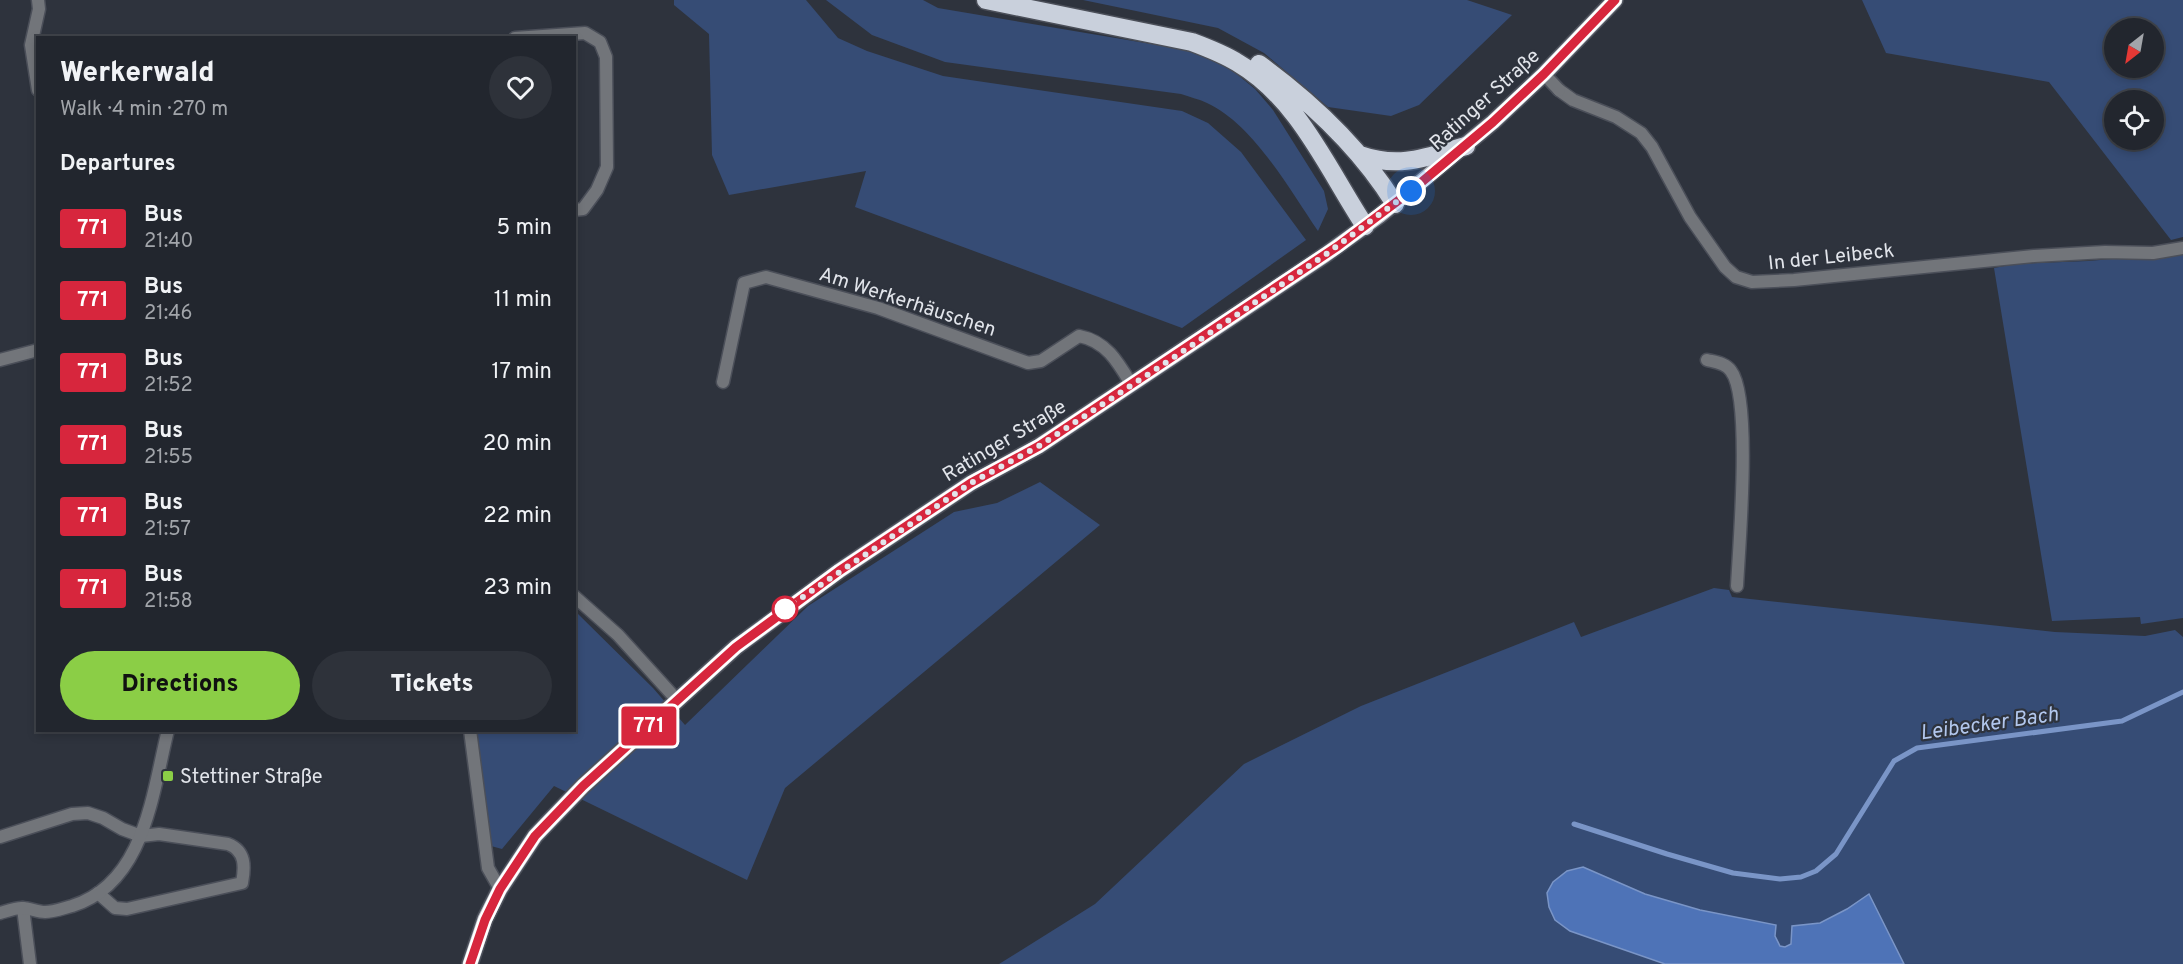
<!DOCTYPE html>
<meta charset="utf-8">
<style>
:root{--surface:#22262e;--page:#2e323a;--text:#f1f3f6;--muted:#a2a5aa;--line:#3f434a;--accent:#8bce46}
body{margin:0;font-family:Overpass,sans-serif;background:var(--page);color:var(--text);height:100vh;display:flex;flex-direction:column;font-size:22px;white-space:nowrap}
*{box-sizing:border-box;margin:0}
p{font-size:20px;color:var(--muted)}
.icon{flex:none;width:33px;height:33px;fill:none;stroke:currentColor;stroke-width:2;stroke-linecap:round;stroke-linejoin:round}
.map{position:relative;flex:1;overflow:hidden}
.panel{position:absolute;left:36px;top:36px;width:540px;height:696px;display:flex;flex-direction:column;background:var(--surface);border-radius:0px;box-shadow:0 3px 9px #0003,0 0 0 2px var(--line)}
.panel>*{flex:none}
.badge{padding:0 12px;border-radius:4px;font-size:21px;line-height:39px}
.needle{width:39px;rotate:211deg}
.controls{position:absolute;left:2104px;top:18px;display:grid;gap:12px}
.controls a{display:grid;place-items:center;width:60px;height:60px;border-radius:50%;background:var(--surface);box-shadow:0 3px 9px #0003,0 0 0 2px var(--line);font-size:30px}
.you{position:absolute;width:30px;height:30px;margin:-15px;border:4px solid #fff;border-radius:50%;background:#1a73e8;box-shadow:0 0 0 9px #1a73e833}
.map>.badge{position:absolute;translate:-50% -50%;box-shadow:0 0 0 3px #fff}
h2{padding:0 24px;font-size:22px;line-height:54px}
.round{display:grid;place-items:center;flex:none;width:63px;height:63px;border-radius:32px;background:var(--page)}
.headline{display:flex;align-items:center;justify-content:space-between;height:102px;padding:0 24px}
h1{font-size:28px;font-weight:800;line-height:45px}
.primary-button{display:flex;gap:12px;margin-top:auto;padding:12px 24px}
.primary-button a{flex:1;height:69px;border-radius:36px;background:var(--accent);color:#111;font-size:24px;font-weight:800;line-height:69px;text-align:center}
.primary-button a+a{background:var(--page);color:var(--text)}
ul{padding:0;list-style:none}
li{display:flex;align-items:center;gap:18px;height:72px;padding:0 24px}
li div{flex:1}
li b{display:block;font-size:22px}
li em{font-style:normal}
li .badge{min-width:66px;font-weight:700;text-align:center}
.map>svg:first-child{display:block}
.green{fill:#364c75;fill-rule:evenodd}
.water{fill:#4e73b7;stroke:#7a95c7;stroke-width:1.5}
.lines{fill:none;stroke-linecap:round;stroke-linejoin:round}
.stream{stroke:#7a95c7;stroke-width:5}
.service-casing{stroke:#4b4f59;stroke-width:15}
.minor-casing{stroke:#4b4f59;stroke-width:15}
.primary-casing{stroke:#4b4f59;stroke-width:18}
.motorway-casing{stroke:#4b4f59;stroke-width:21}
.service{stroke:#72757a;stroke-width:12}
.minor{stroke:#72757a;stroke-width:12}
.primary{stroke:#b0b6c0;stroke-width:15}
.motorway{stroke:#c9d0dc;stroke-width:18}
.line-casing{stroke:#fff;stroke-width:14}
.line{stroke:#d7263d;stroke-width:9}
.walk{stroke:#e2e5eb;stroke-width:6;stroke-dasharray:0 10.8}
.stop-dot{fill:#fff;stroke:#d7263d;stroke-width:3}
.poi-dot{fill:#8bce46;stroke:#2e333d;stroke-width:2}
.labels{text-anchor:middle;stroke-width:4.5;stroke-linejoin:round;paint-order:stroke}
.street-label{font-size:20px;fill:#e2e5eb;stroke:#2e333d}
.poi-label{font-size:20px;fill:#e2e5eb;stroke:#2e333d;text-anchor:start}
.water-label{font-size:21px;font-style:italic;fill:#b2c7ed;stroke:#2e333d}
</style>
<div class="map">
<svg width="2183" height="964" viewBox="0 0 2183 964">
<rect width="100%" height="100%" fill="#2e333d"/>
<path class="green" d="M674,0H806L838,38L867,51L943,76L1182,111L1208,123L1241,152L1306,240L1182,328L855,207L866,171L729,195L712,155L709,34L674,5Z
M826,0H923L938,8L1187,50L1211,59L1233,71L1255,89L1273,110L1324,191L1328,209L1318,231C1290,190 1253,124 1207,103C1199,99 1189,97 1181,94L945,62L872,35Z
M1083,0H1467L1512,15L1419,105L1391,116L1328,107L1264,53L1218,28Z
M1862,0H2183V237L2171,240L2049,82L1886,53ZM2115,28H2154V68H2115ZM2115,100H2154V140H2115Z
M2183,253V618L2141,624L2140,617L2052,621L1994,268L2015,264L2088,261Z
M1040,482L1100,525L785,788L747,880L554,786L502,849L491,846L477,731L574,730L575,611L653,688L685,725L808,606L954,512L997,503Z
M1714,588L1729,590L1732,597L2055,632L2145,636L2175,630L2183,637V964H999L1095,904L1244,764L1361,706L1574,622L1581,637Z"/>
<path class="water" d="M1583,867L1645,894L1700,910L1776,925L1775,936L1780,946L1785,947L1791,944L1792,926L1820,923L1847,909L1869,894L1904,964H1665L1570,931L1555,920L1549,907L1547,893L1553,882L1567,871Z"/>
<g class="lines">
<path class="stream" d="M1574,824L1667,854L1733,873L1780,879L1801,877L1816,871L1836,854L1894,761L1917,748L2122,721L2183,692"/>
<defs>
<path id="service" d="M1559,90L1573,100L1616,117L1641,133L1652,147L1690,217L1725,267L1736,277L1752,282L1794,280L2034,256L2105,252L2153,253L2183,248
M1707,360C1715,362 1726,363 1731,371C1752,398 1739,546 1737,586
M0,837L72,814L88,813L103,818L122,829L141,836L159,834L228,844C246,851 245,867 242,883L127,909L115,908L98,893
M23,908L30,964"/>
<path id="minor" d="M515,38L585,33L600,42L606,57L607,167L597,190L583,209L574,210
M1544,74L1559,90
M38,90L31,45L39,9L38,0
M0,360L38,350
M723,382L744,283L766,277L878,308L1028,363L1041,361L1079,336C1106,341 1118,362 1131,384
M574,596L618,635L677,700
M470,730L488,868L500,889
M0,913C7,911 15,908 22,908C30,908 37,912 45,912C53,912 64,908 72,906C145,883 152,794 168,730"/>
<path id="primary" d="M470,964L485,919L500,889L535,836L583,786L736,647L839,571L971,483L1039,446L1325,255L1379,216L1493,122L1544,74L1615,0"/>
<path id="motorway" d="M986,0L1192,42C1208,48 1224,54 1238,63C1299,99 1328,170 1365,226
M1259,64C1311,102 1361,149 1395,204
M1360,155C1400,169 1427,157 1466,146"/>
</defs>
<use href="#service" class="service-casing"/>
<use href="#minor" class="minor-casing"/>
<use href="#primary" class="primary-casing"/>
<use href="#motorway" class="motorway-casing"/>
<use href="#service" class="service"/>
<use href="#minor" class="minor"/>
<use href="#primary" class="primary"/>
<use href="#motorway" class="motorway"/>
</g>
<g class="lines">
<defs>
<path id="line" d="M470,964L485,920L500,889L535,836L583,786L736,647L839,571L971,483L1039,446L1338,246L1411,191L1493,122L1544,74L1615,0"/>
</defs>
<use href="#line" class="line-casing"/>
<use href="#line" class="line"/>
<path class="walk" d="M785,609L971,483L1039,446L1170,360L1325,255L1411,191"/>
</g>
<circle class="stop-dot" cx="785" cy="609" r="12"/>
<rect class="poi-dot" x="162" y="770" width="12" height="12" rx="3"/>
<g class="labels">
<g class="street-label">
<text transform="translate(1484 99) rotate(-42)" y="7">Ratinger Straße</text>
<text transform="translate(1831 256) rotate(-6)" y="7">In der Leibeck</text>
<text transform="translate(908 301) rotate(18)" y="7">Am Werkerhäuschen</text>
<text transform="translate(1004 440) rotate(-31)" y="7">Ratinger Straße</text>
</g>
<g class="poi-label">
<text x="180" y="783">Stettiner Straße</text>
</g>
<g class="water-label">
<text transform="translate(1989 723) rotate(-8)" y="7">Leibecker Bach</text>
</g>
</g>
</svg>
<div class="controls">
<a><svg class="needle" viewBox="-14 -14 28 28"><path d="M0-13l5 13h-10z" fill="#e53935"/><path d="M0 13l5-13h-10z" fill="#a2a5aa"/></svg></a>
<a><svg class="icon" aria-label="locate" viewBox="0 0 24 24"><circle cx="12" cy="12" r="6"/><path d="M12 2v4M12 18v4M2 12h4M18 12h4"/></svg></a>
</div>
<div class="you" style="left:1411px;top:191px"></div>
<b class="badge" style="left:649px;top:726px;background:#d7263d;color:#fff">771</b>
<section class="panel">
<div class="headline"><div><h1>Werkerwald</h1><p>Walk · 4 min · 270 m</p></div><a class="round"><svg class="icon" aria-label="heart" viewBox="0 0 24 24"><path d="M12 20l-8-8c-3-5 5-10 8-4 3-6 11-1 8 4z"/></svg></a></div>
<h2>Departures</h2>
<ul>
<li><span class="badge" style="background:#d7263d;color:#fff">771</span><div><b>Bus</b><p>21:40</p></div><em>5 min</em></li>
<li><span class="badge" style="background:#d7263d;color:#fff">771</span><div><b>Bus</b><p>21:46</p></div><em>11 min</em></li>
<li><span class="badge" style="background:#d7263d;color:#fff">771</span><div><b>Bus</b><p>21:52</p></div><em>17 min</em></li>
<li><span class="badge" style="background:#d7263d;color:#fff">771</span><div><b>Bus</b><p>21:55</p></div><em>20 min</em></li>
<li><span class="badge" style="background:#d7263d;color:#fff">771</span><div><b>Bus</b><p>21:57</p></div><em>22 min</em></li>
<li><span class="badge" style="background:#d7263d;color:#fff">771</span><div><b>Bus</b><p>21:58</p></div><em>23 min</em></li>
</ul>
<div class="primary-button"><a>Directions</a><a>Tickets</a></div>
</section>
</div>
